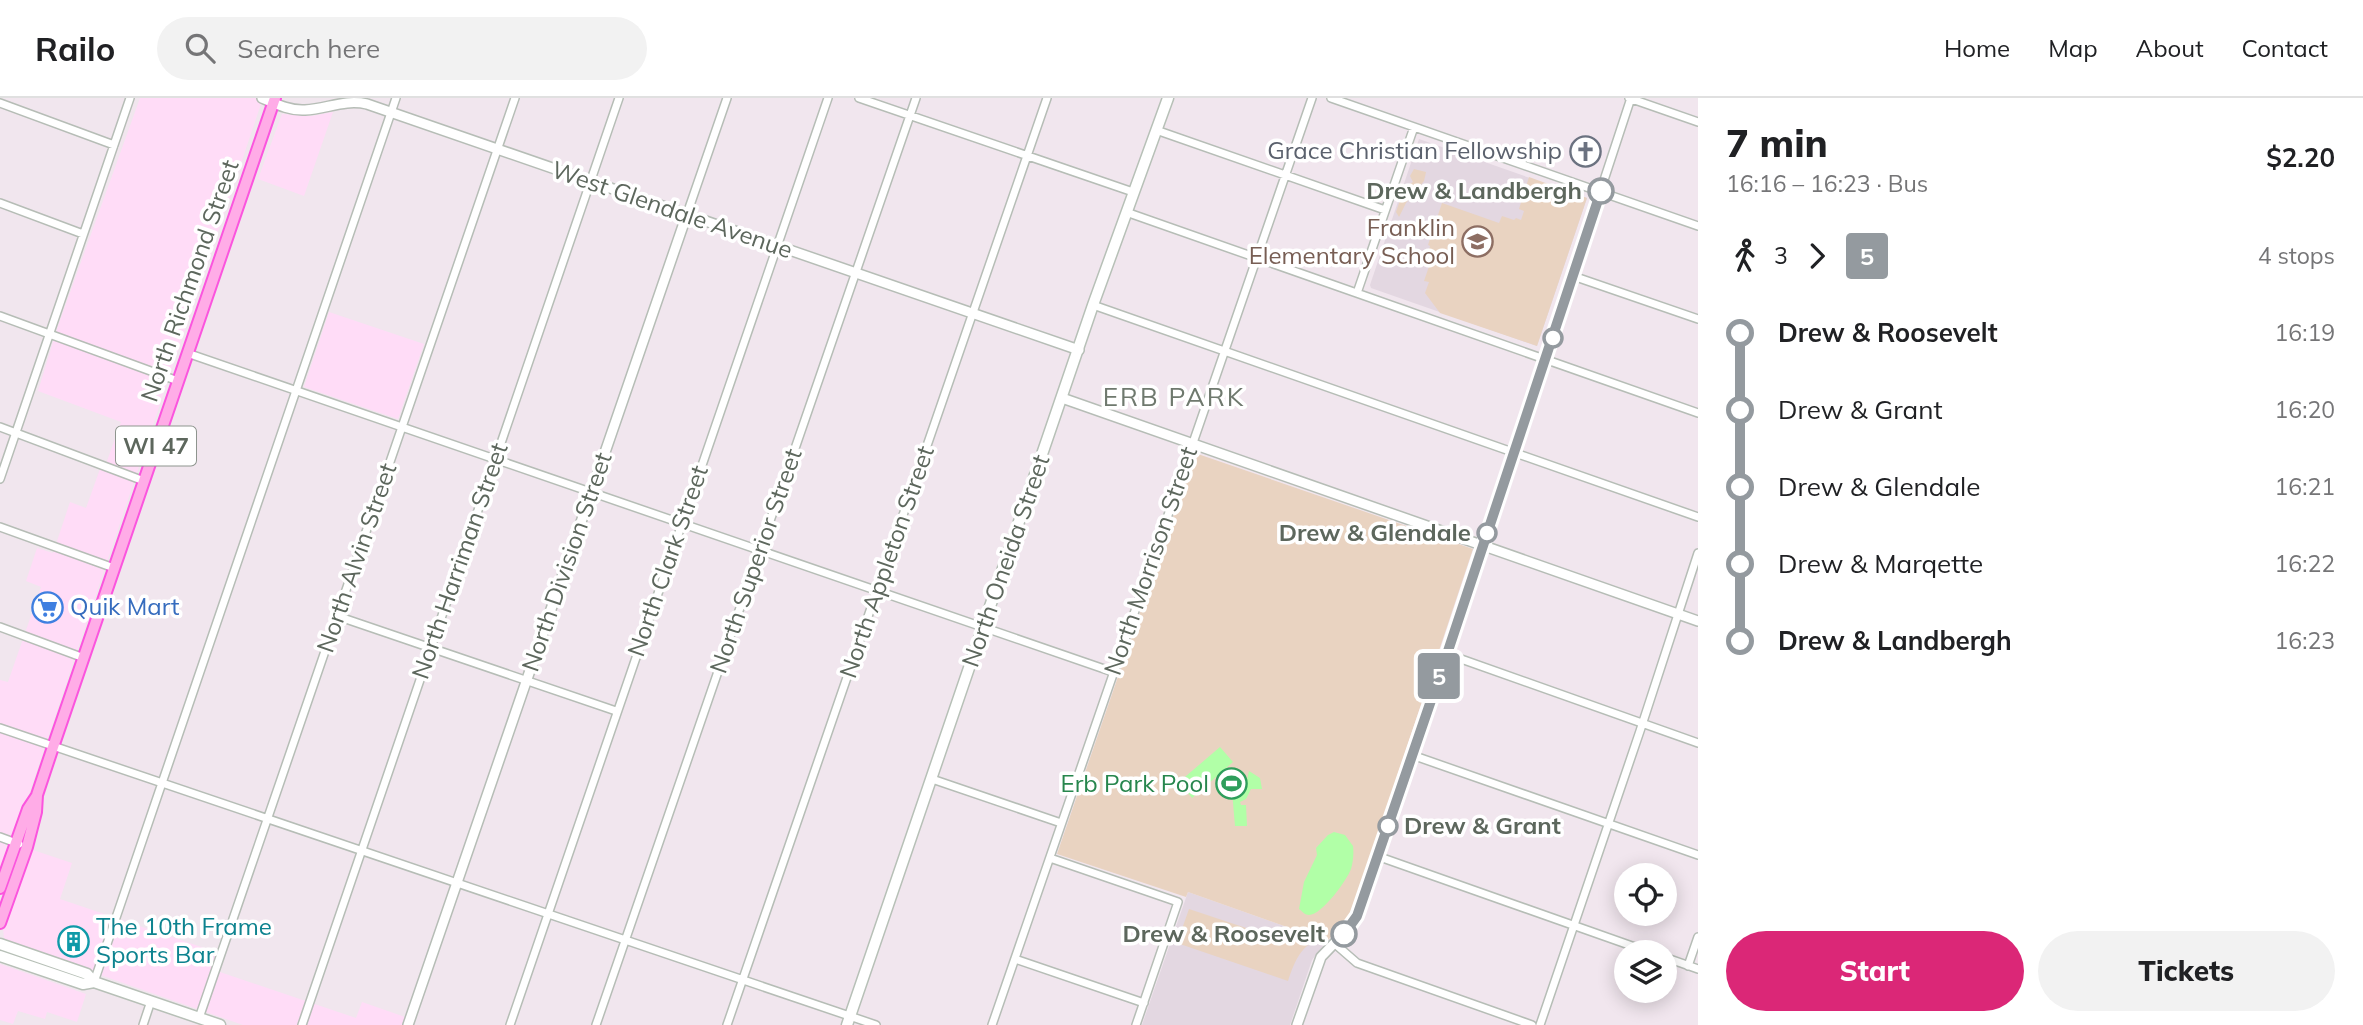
<!DOCTYPE html>
<meta charset="utf-8">
<style>
:root{--surface:#fff;--page:#f2f2f2;--text:#202124;--muted:#757577;--line:#e0e0e0;--accent:#db2777}
body{margin:0;font-family:Mulish,sans-serif;background:var(--page);color:var(--text);height:100vh;display:flex;flex-direction:column;font-size:26px;white-space:nowrap}
*{box-sizing:border-box;margin:0}
p{font-size:23px;color:var(--muted)}
.icon{flex:none;width:38px;height:38px;fill:none;stroke:currentColor;stroke-width:2;stroke-linecap:round;stroke-linejoin:round}
.map{position:relative;flex:1;overflow:hidden}
.sheet{display:flex;flex-direction:column;background:var(--surface);width:665px}
.sheet>*{flex:none}
.badge{padding:0 14px;border-radius:5px;font-size:24px;line-height:46px}
.controls{position:absolute;left:1614px;top:765px;display:grid;gap:14px}
.controls a{display:grid;place-items:center;width:63px;height:63px;border-radius:50%;background:var(--surface);box-shadow:0 4px 18px #0003;font-size:35px}
.map>.badge{position:absolute;translate:-50% -50%;box-shadow:0 0 0 4px #fff}
.legs{display:flex;align-items:center;gap:10px;height:77px;padding:0 28px;font-size:23px}
.legs p{margin-inline-start:auto}
.headline{display:flex;align-items:center;justify-content:space-between;height:119px;padding:0 28px}
h1{font-size:38px;font-weight:800;line-height:52px}
.button{display:flex;gap:14px;margin-top:auto;padding:14px 28px}
.button a{flex:1;height:80px;border-radius:42px;background:var(--accent);color:#fff;font-size:28px;font-weight:800;line-height:80px;text-align:center}
.button a+a{background:var(--page);color:var(--text)}
ul{padding:0 28px;list-style:none}
li{display:flex;align-items:center;gap:24px;height:77px;font-size:26px}
li i{display:grid;place-items:center;width:10px;height:100%;margin:0 9px;background:currentColor}
li i::after{content:'';width:18px;height:18px;margin:-9px;border:5px solid;border-radius:50%;background:var(--surface)}
li p{margin-inline-start:auto}
li:first-child i{background:linear-gradient(#0000 50%,currentColor 0)}
li:last-child i{background:linear-gradient(currentColor 50%,#0000 0)}
header{display:flex;align-items:center;gap:42px;box-sizing:border-box;height:98px;padding:0 35px;background:var(--surface);border-bottom:2px solid var(--line)}
header strong{font-size:33px}
nav{display:flex;gap:38px;margin-inline-start:auto;font-size:24px}
.search{width:490px;height:63px;background:var(--page);display:flex;align-items:center;gap:18px;box-sizing:border-box;padding:0 24px;border-radius:38px;color:var(--muted);font-size:26px}
main{display:flex;flex:1;min-height:0}
.map>svg:first-child{display:block}
.commercial{fill:#ffdcf7}
.education{fill:#e3d7e1}
.green{fill:#e9d3c1}
.water{fill:#b1ffa7}
.lines{fill:none;stroke-linecap:round;stroke-linejoin:round}
.minor-casing{stroke:#b6bdb6;stroke-width:10}
.tertiary-casing{stroke:#b6bdb6;stroke-width:12}
.secondary-casing{stroke:#b7c0b7;stroke-width:13}
.primary-casing{stroke:#fb55de;stroke-width:14}
.minor{stroke:#fff;stroke-width:7}
.tertiary{stroke:#fff;stroke-width:9}
.secondary{stroke:#fff;stroke-width:10}
.primary{stroke:#fface7;stroke-width:10}
.line-1-casing{stroke:#fff;stroke-width:16}
.line-1{stroke:#949a9f;stroke-width:10}
.stop-1-dot{fill:#fff;stroke:#949a9f;stroke-width:3.5}
.labels{text-anchor:middle;stroke-width:7;stroke-linejoin:round;paint-order:stroke}
.shield{fill:#fff;stroke:#8e958e;stroke-width:2}
.shield-label{font-size:23px;font-weight:bold;fill:#5d675d}
.worship-label{font-size:24px;fill:#5b616d;stroke:#fff;text-anchor:end}
.stop-label{font-size:24px;font-weight:bold;fill:#5d675d;stroke:#fff;text-anchor:end}
.street-label{font-size:24px;fill:#5d675d;stroke:#fff}
.education-label{font-size:24px;fill:#785e54;stroke:#fff;text-anchor:end}
.shop-label{font-size:24px;fill:#366cbe;stroke:#fff;text-anchor:start}
.leisure-label{font-size:24px;fill:#27864d;stroke:#fff;text-anchor:end}
.culture-label{font-size:24px;fill:#0d838f;stroke:#fff;text-anchor:start}
.neighbourhood-label{font-size:26px;letter-spacing:2px;fill:#6f796e;stroke:#fff}
</style>
<header>
<strong>Railo</strong>
<div class="search"><svg class="icon" aria-label="search" viewBox="0 0 24 24"><circle cx="10" cy="10" r="6"/><path d="M15 15l6 6"/></svg>Search here</div>
<nav><a>Home</a><a>Map</a><a>About</a><a>Contact</a></nav>
</header>
<main>
<div class="map">
<svg width="1698" height="927" viewBox="0 0 1698 927">
<rect width="100%" height="100%" fill="#f1e6ee"/>
<path class="commercial" d="M140,0H263L0,782V582L8,584L41,489L26,483L37,450L53,455L70,404L86,410L100,371L107,363L121,324L38,293L58,228Z
M333,14L304,98L258,81L282,16L312,18Z
M329,214L424,246L398,321L304,289Z
M30,751L72,765L60,801L216,854L211,871L356,920L362,904L405,919L402,927H243L9,845L4,840L3,830Z
M0,866L86,896L77,924L47,914L45,921L18,913L13,926L0,922Z"/>
<path class="education" d="M1419,41L1587,100L1537,248L1371,190L1370,187Z
M1188,794L1321,841L1325,845L1312,862L1290,927H1142Z"/>
<path class="green" d="M1414,71L1426,74L1424,83L1406,105L1399,119L1396,114L1400,102L1405,98L1406,88L1413,84L1410,78Z
M1529,79L1587,100L1537,248L1440,215L1425,195L1429,184L1424,183L1434,154L1429,152L1430,148L1428,147L1442,105L1499,125L1502,118L1514,122L1516,120L1521,122L1524,113L1519,111Z
M1195,355L1473,451L1351,816L1346,824L1325,845L1321,841L1188,794L1186,799L1057,756Z
M1189,811L1270,838L1271,836L1308,842L1312,841L1313,844C1299,851 1293,868 1288,883L1177,845Z"/>
<path class="water" d="M1220,649L1233,664L1192,700L1179,684Z
M1249,673L1260,680L1262,691H1251L1246,701L1240,704L1241,707H1246L1247,728H1235L1232,693L1239,684L1247,682Z
M1334,734L1345,737L1353,748C1354,756 1353,764 1351,771C1347,782 1322,817 1309,817C1305,817 1303,814 1299,811L1304,784L1317,757L1316,750L1328,737Z"/>
<g class="lines">
<defs>
<path id="minor" d="M859,0L1133,94
M1331,0L1698,128
M1629,0L1698,24
M0,5L114,47
M1156,32L1385,112
M0,105L83,136
M1126,114L1698,315
M687,116L727,0
M1573,178L1698,221
M1357,195L1414,29
M1093,207L1698,419
M0,218L178,283
M187,255L1113,574
M0,329L144,383
M0,381L130,0
M0,429L114,470
M1484,447L1631,0
M337,518L616,613
M0,529L84,560
M1447,556L1698,645
M0,630L876,927
M1412,657L1698,757
M932,681L1061,725
M0,739L19,746
M1377,758L1649,854
M1050,760L1178,804L1136,927
M1334,845L1357,865L1532,927
M1664,859L1698,871
M1015,861L1144,905
M1688,868L1698,839
M94,884L396,0
M199,920L515,0
M143,927L151,903
M302,927L619,0
M510,927L828,0
M596,927L916,0
M727,927L1047,0
M992,927L1312,0
M1540,927L1640,633L1698,455"/>
<path id="tertiary" d="M262,0C276,6 290,13 305,12C327,11 344,1 367,6L1079,252
M1062,300L1698,523
M408,927L687,116
M1297,927L1321,859L1348,831L1357,818L1484,447"/>
<path id="secondary" d="M0,846L87,876L94,884
M0,858L83,886L94,884L220,927
M847,927L1093,207L1168,0"/>
<path id="primary" d="M0,790L28,711L36,699
M0,825L27,749L36,714L37,697L53,649L275,0"/>
</defs>
<use href="#minor" class="minor-casing"/>
<use href="#tertiary" class="tertiary-casing"/>
<use href="#secondary" class="secondary-casing"/>
<use href="#primary" class="primary-casing"/>
<use href="#minor" class="minor"/>
<use href="#tertiary" class="tertiary"/>
<use href="#secondary" class="secondary"/>
<use href="#primary" class="primary"/>
</g>
<g class="lines">
<defs>
<path id="line-1" d="M1344,836L1357,818L1447,556L1601,93"/>
</defs>
<use href="#line-1" class="line-1-casing"/>
<use href="#line-1" class="line-1"/>
</g>
<defs>
<symbol id="church-ring" viewBox="-11 -11 22 22"><circle r="9.5" fill="#fff" stroke="#6b7280" stroke-width="1.5"/><path d="M-1.2-6h2.4v3.5h3.3v2.4h-3.3V6h-2.4V-.1h-3.3v-2.4h3.3Z" fill="#6b7280"/></symbol>
<symbol id="school-ring" viewBox="-11 -11 22 22"><circle r="9.5" fill="#fff" stroke="#8d6e63" stroke-width="1.5"/><path d="M0-5L7-2L0 1L-7-2ZM-4 1L0 2.5L4 1V4Q0 6-4 4Z" fill="#8d6e63"/></symbol>
<symbol id="supermarket-ring" viewBox="-11 -11 22 22"><circle r="9.5" fill="#fff" stroke="#3f7fe0" stroke-width="1.5"/><path d="M-6-5.5h2.5l.6 2H6L4.5 2H-2.5L-4.4-4H-6ZM-1.5 3.2a1.3 1.3 0 1 0 .1 0ZM3 3.2a1.3 1.3 0 1 0 .1 0Z" fill="#3f7fe0"/></symbol>
<symbol id="stadium-ring" viewBox="-11 -11 22 22"><circle r="9.5" fill="#fff" stroke="#2e9e5b" stroke-width="1.5"/><path d="M0-5a6.5 5 0 1 0 0 10a6.5 5 0 1 0 0-10ZM-3.5-1.8h7v3.6h-7Z" fill="#2e9e5b"/></symbol>
<symbol id="building-ring" viewBox="-11 -11 22 22"><circle r="9.5" fill="#fff" stroke="#0f9aa8" stroke-width="1.5"/><path d="M-4-6H4V6H1V3H-1V6H-4ZM-2.5-4.3h1.7v1.8h-1.7ZM.8-4.3h1.7v1.8H.8ZM-2.5-1h1.7V.8h-1.7ZM.8-1h1.7V.8H.8Z" fill="#0f9aa8"/></symbol>
</defs>
<g fill-rule="evenodd">
<use href="#church-ring" x="1568" y="36" width="35" height="35"/>
<use href="#school-ring" x="1460" y="126" width="35" height="35"/>
<use href="#supermarket-ring" x="30" y="492" width="35" height="35"/>
<use href="#stadium-ring" x="1214" y="668" width="35" height="35"/>
<use href="#building-ring" x="56" y="826" width="35" height="35"/>
</g>
<g class="stop-1-dot">
<circle cx="1601" cy="93" r="12"/>
<circle cx="1553" cy="240" r="9"/>
<circle cx="1487" cy="435" r="9"/>
<circle cx="1388" cy="728" r="9"/>
<circle cx="1344" cy="836" r="12"/>
</g>
<g class="labels">
<rect class="shield" x="116" y="328.5" width="80" height="39" rx="5"/>
<g class="shield-label">
<text x="156" y="356">WI 47</text>
</g>
<g class="worship-label">
<text x="1562" y="61">Grace Christian Fellowship</text>
</g>
<g class="stop-label">
<text x="1582" y="101">Drew &amp; Landbergh</text>
<text x="1471" y="443">Drew &amp; Glendale</text>
<text x="1404" y="736" text-anchor="start">Drew &amp; Grant</text>
<text x="1325" y="844">Drew &amp; Roosevelt</text>
</g>
<g class="street-label">
<text transform="translate(672 112) rotate(19)" y="8">West Glendale Avenue</text>
<text transform="translate(190 183) rotate(-71)" y="8">North Richmond Street</text>
<text transform="translate(357 460) rotate(-71)" y="8">North Alvin Street</text>
<text transform="translate(460 463) rotate(-71)" y="8">North Harriman Street</text>
<text transform="translate(668 463) rotate(-71)" y="8">North Clark Street</text>
<text transform="translate(756 463) rotate(-71)" y="8">North Superior Street</text>
<text transform="translate(1006 463) rotate(-71)" y="8">North Oneida Street</text>
<text transform="translate(1151 463) rotate(-71)" y="8">North Morrison Street</text>
<text transform="translate(567 464) rotate(-71)" y="8">North Division Street</text>
<text transform="translate(887 464) rotate(-71)" y="8">North Appleton Street</text>
</g>
<g class="education-label">
<text x="1455" y="138">Franklin<tspan x="1455" dy="28">Elementary School</tspan></text>
</g>
<g class="shop-label">
<text x="70" y="517">Quik Mart</text>
</g>
<g class="leisure-label">
<text x="1209" y="694">Erb Park Pool</text>
</g>
<g class="culture-label">
<text x="96" y="837">The 10th Frame<tspan x="96" dy="28">Sports Bar</tspan></text>
</g>
<g class="neighbourhood-label">
<text x="1174" y="308">ERB PARK</text>
</g>
</g>
</svg>
<div class="controls">
<a><svg class="icon" aria-label="locate" viewBox="0 0 24 24"><circle cx="12" cy="12" r="6"/><path d="M12 2v4M12 18v4M2 12h4M18 12h4"/></svg></a>
<a><svg class="icon" aria-label="layers" viewBox="0 0 24 24"><path d="M12 4l9 5-9 5-9-5zM3 14l9 5 9-5"/></svg></a>
</div>
<b class="badge" style="left:1439px;top:578px;background:#949a9f;color:#fff">5</b>
</div>
<section class="sheet">
<div class="headline"><div><h1>7 min</h1><p>16:16 – 16:23 · Bus</p></div><b>$2.20</b></div>
<div class="legs"><svg class="icon" aria-label="walk" viewBox="0 0 24 24"><circle cx="13" cy="4" r="2"/><path d="M13 8l-2 6 4 7M11 14l-3 7M7 12l3-4h3l4 4"/></svg>3<svg class="icon" aria-label="forward" viewBox="0 0 24 24"><path d="M9 5l7 7-7 7"/></svg><b class="badge" style="background:#949a9f;color:#fff">5</b><p>4 stops</p></div>
<ul>
<li><i style="color:#949a9f"></i><b>Drew &amp; Roosevelt</b><p>16:19</p></li>
<li><i style="color:#949a9f"></i><span>Drew &amp; Grant</span><p>16:20</p></li>
<li><i style="color:#949a9f"></i><span>Drew &amp; Glendale</span><p>16:21</p></li>
<li><i style="color:#949a9f"></i><span>Drew &amp; Marqette</span><p>16:22</p></li>
<li><i style="color:#949a9f"></i><b>Drew &amp; Landbergh</b><p>16:23</p></li>
</ul>
<div class="button"><a>Start</a><a>Tickets</a></div>
</section>
</main>
